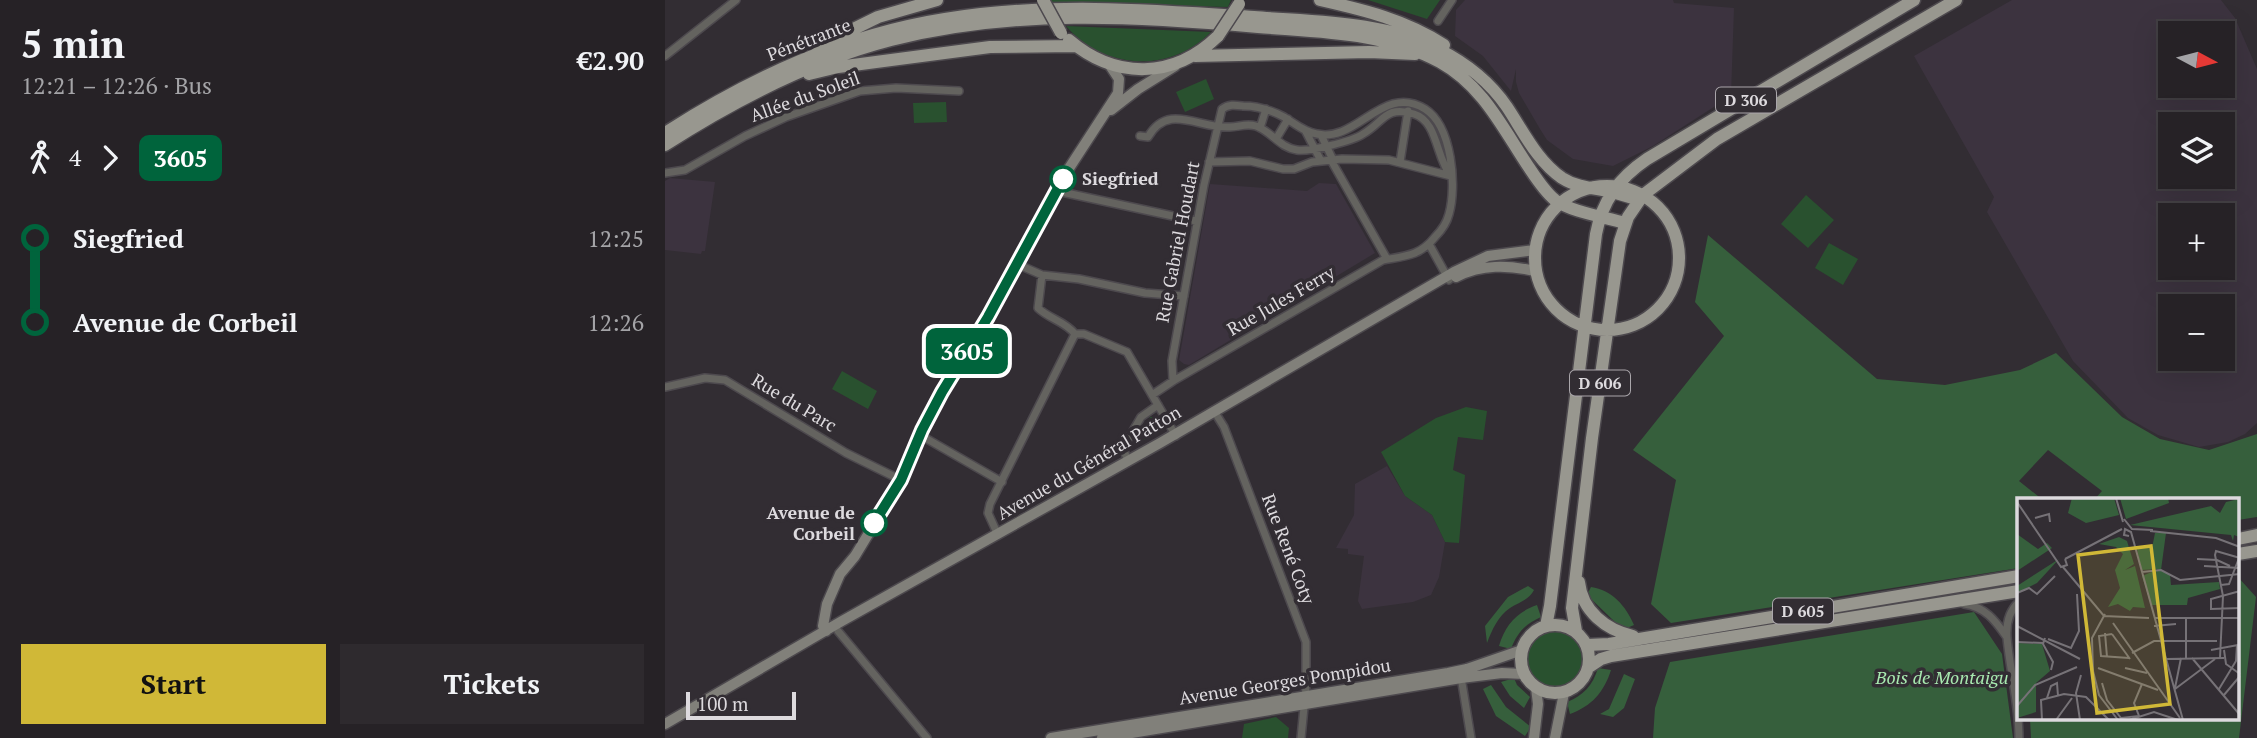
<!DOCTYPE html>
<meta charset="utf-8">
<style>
:root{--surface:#262226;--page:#2e2a2e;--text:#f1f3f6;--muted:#a4a4a7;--line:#423f43;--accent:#d0b837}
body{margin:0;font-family:"PT Serif",serif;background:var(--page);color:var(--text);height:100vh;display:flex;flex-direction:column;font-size:26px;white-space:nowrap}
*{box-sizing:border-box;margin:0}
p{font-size:23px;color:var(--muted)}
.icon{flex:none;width:38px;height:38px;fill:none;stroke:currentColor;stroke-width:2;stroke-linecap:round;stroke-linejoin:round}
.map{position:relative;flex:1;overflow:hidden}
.side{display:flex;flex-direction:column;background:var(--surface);width:665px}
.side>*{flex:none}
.badge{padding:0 14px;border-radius:10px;font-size:24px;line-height:46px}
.needle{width:46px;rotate:97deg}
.tools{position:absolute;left:1493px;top:21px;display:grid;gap:14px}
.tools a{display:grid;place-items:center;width:77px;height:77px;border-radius:0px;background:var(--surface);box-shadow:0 7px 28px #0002,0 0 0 2px var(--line);font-size:35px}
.scale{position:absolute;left:21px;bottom:18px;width:110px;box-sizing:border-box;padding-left:7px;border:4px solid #dddade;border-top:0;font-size:19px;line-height:24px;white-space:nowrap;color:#dddade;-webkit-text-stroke:5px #322d33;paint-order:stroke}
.map>.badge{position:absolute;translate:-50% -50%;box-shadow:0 0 0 4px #fff}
.legs{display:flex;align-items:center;gap:10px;height:77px;padding:0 21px;font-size:23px}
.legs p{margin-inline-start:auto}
.overview{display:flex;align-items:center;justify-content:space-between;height:119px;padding:0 21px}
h1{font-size:38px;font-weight:800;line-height:52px}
.button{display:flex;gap:14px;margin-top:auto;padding:14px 21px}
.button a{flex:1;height:80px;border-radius:0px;background:var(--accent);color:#111;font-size:28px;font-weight:800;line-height:80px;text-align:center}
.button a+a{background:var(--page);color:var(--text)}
ul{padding:0 21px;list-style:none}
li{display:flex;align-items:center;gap:24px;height:84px;font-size:26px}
li i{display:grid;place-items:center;width:10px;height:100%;margin:0 9px;background:currentColor}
li i::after{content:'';width:18px;height:18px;margin:-9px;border:5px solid;border-radius:50%;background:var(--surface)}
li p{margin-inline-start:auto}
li:first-child i{background:linear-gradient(#0000 50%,currentColor 0)}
li:last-child i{background:linear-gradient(currentColor 50%,#0000 0)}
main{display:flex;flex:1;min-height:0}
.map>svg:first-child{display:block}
.built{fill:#3c333f;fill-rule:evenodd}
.green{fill:#29512f}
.forest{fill:#365f3c}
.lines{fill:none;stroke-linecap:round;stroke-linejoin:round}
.street-casing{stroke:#4d494e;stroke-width:10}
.secondary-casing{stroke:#4d494e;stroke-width:13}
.primary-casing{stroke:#4d494e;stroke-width:15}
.street{stroke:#64635f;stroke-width:7}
.secondary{stroke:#81807a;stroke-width:10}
.primary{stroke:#98978f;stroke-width:12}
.primary-bridge-casing{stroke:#4d494e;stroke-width:15;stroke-linecap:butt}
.primary-bridge{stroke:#98978f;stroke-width:12}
.line-1-casing{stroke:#fff;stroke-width:16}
.line-1{stroke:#00643c;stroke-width:10}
.stop-1-dot{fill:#fff;stroke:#00643c;stroke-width:3.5}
.labels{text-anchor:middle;stroke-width:7;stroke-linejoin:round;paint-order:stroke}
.shield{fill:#322d33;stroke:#aaa6ab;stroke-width:2}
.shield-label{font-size:16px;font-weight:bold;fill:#dddade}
.street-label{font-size:18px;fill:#dddade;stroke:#322d33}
.stop-label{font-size:18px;font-weight:bold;fill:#dddade;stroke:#322d33;text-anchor:start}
.park-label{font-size:18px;font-style:italic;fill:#a8eab0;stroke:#322d33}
.inset-road{fill:none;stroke:#767277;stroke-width:2}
.view{fill:#d0b837;fill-opacity:0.15;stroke:#d0b837;stroke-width:3.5}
.inset-edge{fill:none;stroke:#dddade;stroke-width:3.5}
</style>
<main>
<section class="side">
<div class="overview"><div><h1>5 min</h1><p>12:21 – 12:26 · Bus</p></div><b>€2.90</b></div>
<div class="legs"><svg class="icon" aria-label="walk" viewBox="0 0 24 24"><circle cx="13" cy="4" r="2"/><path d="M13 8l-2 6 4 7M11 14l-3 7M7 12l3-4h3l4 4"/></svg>4<svg class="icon" aria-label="forward" viewBox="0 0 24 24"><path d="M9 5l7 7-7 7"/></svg><b class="badge" style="background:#00643c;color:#fff">3605</b></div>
<ul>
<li><i style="color:#00643c"></i><b>Siegfried</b><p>12:25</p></li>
<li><i style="color:#00643c"></i><b>Avenue de Corbeil</b><p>12:26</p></li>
</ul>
<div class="button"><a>Start</a><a>Tickets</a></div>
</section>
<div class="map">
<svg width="1592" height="738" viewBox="0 0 1592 738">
<rect width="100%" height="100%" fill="#322d33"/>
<path class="built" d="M800,0H1008L1009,3L1069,8L1066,96L988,146L948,166L908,159L882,140L875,129L854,93L851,82V69L846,91L818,56L790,36L791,10Z
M1347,0H1556L1570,18L1592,69V423L1580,434L1563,442L1534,447L1493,435L1463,418L1408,361L1322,212L1329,197L1249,56ZM1558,33V86H1505V33ZM1505,124H1558V177H1505ZM1505,215H1558V268H1505ZM1558,306V359H1505V306Z
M5,178L50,182L40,251H37L36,254L0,250V181Z
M654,183L671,184L710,253L524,365L519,364L514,360L545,184L642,191Z
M722,466L740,496L767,515L780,542L774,577L766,595L748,602L697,609L693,601L699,556L683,554V549L671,548L689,515L690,484Z"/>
<path class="green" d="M385,0H566L563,7L387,3Z
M703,0H775L762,19Z
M401,26L546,32C505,74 439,70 401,26Z
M541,79L549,99L520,112L511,92Z
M281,102L282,122L249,123L248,103Z
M1141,195L1169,220L1143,248L1116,224Z
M1164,243L1193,259L1178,285L1150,268Z
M177,371L212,391L203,409L167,389Z
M801,407L822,411L818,440L793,437L788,470L800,475L794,543L780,542L767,515L740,496L716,452L771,418Z
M485,417H491L497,430L468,446Z
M1354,578V586L947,653L945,647Z
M860 660a29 29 0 1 1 58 0a29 29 0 1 1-58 0Z
M611,717L624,728L623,738H577L579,724Z"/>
<path class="forest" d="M1043,235L1212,379L1280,385L1355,370L1391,353L1457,417L1495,439L1544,450L1592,434V517L1573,520V500H1429L1437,491L1383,450L1354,481L1378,500H1354V568L1006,623L986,604L1011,480L968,450L1059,336L1030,302Z
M1573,577L1591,597L1574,738H1366L1365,719H1573Z
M863,586L869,590C864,600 854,602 845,608C833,616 827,630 822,643L820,626L843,597Z
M926,587C947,590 961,606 969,625L955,631L950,622L922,595Z
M872,605L876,617C860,624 852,633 846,649L834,646C840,625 852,612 872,605Z
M1309,612L1337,654L1348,738H988L990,708L1005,662Z
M933,668L946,670C939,692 927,706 905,714L902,702C918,696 928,685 933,668Z
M959,674L970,679L959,708L948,717L935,714L944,709Z
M849,678L852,685L865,697L859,708L845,696L836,682Z
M826,685L841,707L866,727L860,736L831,716L818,689Z"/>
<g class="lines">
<defs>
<path id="street" d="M773,21L787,0
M0,56L71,0
M595,128L601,109
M640,130L656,161
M656,135L668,160
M475,136L483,137C503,102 534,129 565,127C574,127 581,123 591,126C606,131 615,148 632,150C644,152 688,141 698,134C719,122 720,105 749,114C773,121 771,159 786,176
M611,139L623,119
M666,160L722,259
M544,162L585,161L618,169H629L647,162L677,159L724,160L786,176
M735,162L743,111
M0,173L20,170L80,136L121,117L195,91L231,88L294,91
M392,191L531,221
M764,244L784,280
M352,264L377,275L414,279L480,293L519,296
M377,275L373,308C384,319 400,321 410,334
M410,334H419L462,352L511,436
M0,387L40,378L60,380L181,453L236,480
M487,395L508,381L718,260C740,256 755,256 770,237C776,231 782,222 784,214C792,186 787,126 760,109C718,83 692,143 652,134C639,132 629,123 619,117C606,110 592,106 578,106C570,105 564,104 557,109L539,185L507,361L508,381
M549,411L559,427L641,642V687L636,738
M255,435L337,482
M463,461L458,448L476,417L493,405
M333,535L323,513L325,504L410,334
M1354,602C1344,611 1341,625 1342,638C1345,671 1354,704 1354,738
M1299,604C1320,607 1330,620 1341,636
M173,631L262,738
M796,677L806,738"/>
<path id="secondary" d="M446,110L473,89L510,66
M791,277C817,264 843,265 870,271
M161,631L158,626L162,604L175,574L190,556L236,480L257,430L277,392L323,317L399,176L453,93L454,79L444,64
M0,724L177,621L495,443L789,272L823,256L870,250
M386,738L783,673L802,669L857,650
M437,738L796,678L837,673L859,674
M869,738L873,704L871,688
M890,738L899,693"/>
<path id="primary" d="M655,0C699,10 741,20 779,45
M404,40C451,80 509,79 553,36
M152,47L213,17L272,0
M530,56L704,52L750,54
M144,74L173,67L325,47L410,46
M0,133C86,78 178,35 280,19C383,2 487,10 589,17C649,22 718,21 773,49C799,62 825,82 842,107C858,131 872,161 897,178C911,187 927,188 943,191C953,193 964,197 974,200
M0,145C70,100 145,61 226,40C346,9 471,16 593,27C654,32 720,32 775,62C818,86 837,127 863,166C871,178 879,191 890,200C906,212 940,217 960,223
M870 258a72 72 0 1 1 144 0a72 72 0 1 1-144 0Z
M1573,539L1592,535
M1573,554L1592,551
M914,582C917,611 941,630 968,636
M856 659a34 34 0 1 1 68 0a34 34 0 1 1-68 0Z
M881,626L885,606L931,234C937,201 954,178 982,159L1249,0
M911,631L907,608L927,438L955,241L963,217L978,195L1052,139L1291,0
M922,645L944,644L1354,576
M924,667L936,659L946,656L1354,591"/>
</defs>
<use href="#street" class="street-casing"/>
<use href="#secondary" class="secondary-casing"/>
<use href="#primary" class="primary-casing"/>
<use href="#street" class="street"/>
<use href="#secondary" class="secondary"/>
<use href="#primary" class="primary"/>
<defs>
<path id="primary-bridge" d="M378,0L396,33
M553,36L574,4"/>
</defs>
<use href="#primary-bridge" class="primary-bridge-casing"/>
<use href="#primary-bridge" class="primary-bridge"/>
</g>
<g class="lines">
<defs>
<path id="line-1" d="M209,523L236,480L257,430L277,392L323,317L398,179"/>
</defs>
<use href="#line-1" class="line-1-casing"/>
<use href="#line-1" class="line-1"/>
</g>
<g class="stop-1-dot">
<circle cx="398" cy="179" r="12"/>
<circle cx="209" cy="523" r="12"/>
</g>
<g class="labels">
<g class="shield">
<rect x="1051" y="87.5" width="60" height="25" rx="5"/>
<rect x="905" y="370.5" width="60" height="25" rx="5"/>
<rect x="1108" y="598.5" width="60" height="25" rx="5"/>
</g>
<g class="shield-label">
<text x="1081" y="106">D 306</text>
<text x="935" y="389">D 606</text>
<text x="1138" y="617">D 605</text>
</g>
<g class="street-label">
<text transform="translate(144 40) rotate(-21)" y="6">Pénétrante</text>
<text transform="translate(140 97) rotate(-20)" y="6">Allée du Soleil</text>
<text transform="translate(513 242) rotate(-79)" y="6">Rue Gabriel Houdart</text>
<text transform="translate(616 301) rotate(-30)" y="6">Rue Jules Ferry</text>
<text transform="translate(129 403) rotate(31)" y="6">Rue du Parc</text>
<text transform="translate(424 463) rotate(-30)" y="6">Avenue du Général Patton</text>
<text transform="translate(623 549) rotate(69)" y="6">Rue René Coty</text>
<text transform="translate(620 682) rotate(-9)" y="6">Avenue Georges Pompidou</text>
</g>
<g class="stop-label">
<text x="417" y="185">Siegfried</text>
<text x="190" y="519" text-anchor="end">Avenue de<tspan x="190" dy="21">Corbeil</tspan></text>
</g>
<g class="park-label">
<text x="1277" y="684">Bois de Montaigu</text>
</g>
</g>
<g transform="translate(1352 498)">
<rect width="222" height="222" fill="#322d33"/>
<path d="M55,0H97L102,17L69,25L51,15ZM103,0H151L152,5L109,21ZM222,1V39L217,37L216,43L214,37L113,27L194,8L203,15L209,4ZM138,35H149L144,72L153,77L154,87L202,84L203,91L171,100L170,107H134L125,78L142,71L124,72L120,50H135ZM0,36L21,51L30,45L35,50L0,73ZM102,39L110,43L117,66L108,72L118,68L128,110L116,109L113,113L101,106L91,109L103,90L98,72L106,56L99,49L82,46ZM42,61L20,85L0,95V88ZM0,145L25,146L33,173L19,185V214L0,220Z" fill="#365f3c"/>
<path class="inset-road" d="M99,0L106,24M0,4L44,69L50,67L48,61M18,20L32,16L33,24M107,21L115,31L136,32M133,33L199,40L223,49M112,38L107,37L108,31L114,34L166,222M48,61L105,31M180,61L200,62L213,68M187,68L223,70M46,69L87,118L132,120M125,74L144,72L163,82L223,76M204,87L212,86L222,60M223,93L194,101V111L223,110M0,95L12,90L20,96L38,78M88,116L75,140L76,173L82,197L101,222M138,120H223M96,125L163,220M0,128L63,161M137,128L159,126M88,135L90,159M95,136L82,138L84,158L112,160M95,136L113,161M28,140L26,146L36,164L34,172M31,141L54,150L62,133L60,96M0,144L26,145M194,152L221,147M207,152L209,166L223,176M115,155L137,143H200M169,160V119M175,160L223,217M203,160L206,98L198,57L199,53L223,60M149,161L207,160M81,170L141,192M108,170L130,175M85,185L90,202L104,220L122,218L117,205L125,186M158,190L164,160M158,191L198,161M202,191L219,163L220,147M207,197L223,178M30,200L34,188L40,185L41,198M0,208L18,187L60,169M25,222L24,202L47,196L69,199L92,222M39,222L55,200M63,222L59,195L64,177M112,222L137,214L161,222"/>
<path class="view" d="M134,48L153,206L80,215L61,57Z"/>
<rect width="222" height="222" class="inset-edge"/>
</g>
</svg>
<div class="tools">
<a><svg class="needle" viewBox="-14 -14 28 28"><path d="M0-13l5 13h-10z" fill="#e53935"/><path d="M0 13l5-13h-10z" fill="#a4a4a7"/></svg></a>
<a><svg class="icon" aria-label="layers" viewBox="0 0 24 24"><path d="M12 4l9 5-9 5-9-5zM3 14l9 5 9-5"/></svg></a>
<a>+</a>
<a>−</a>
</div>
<div class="scale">100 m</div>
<b class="badge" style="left:302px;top:351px;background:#00643c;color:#fff">3605</b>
</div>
</main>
